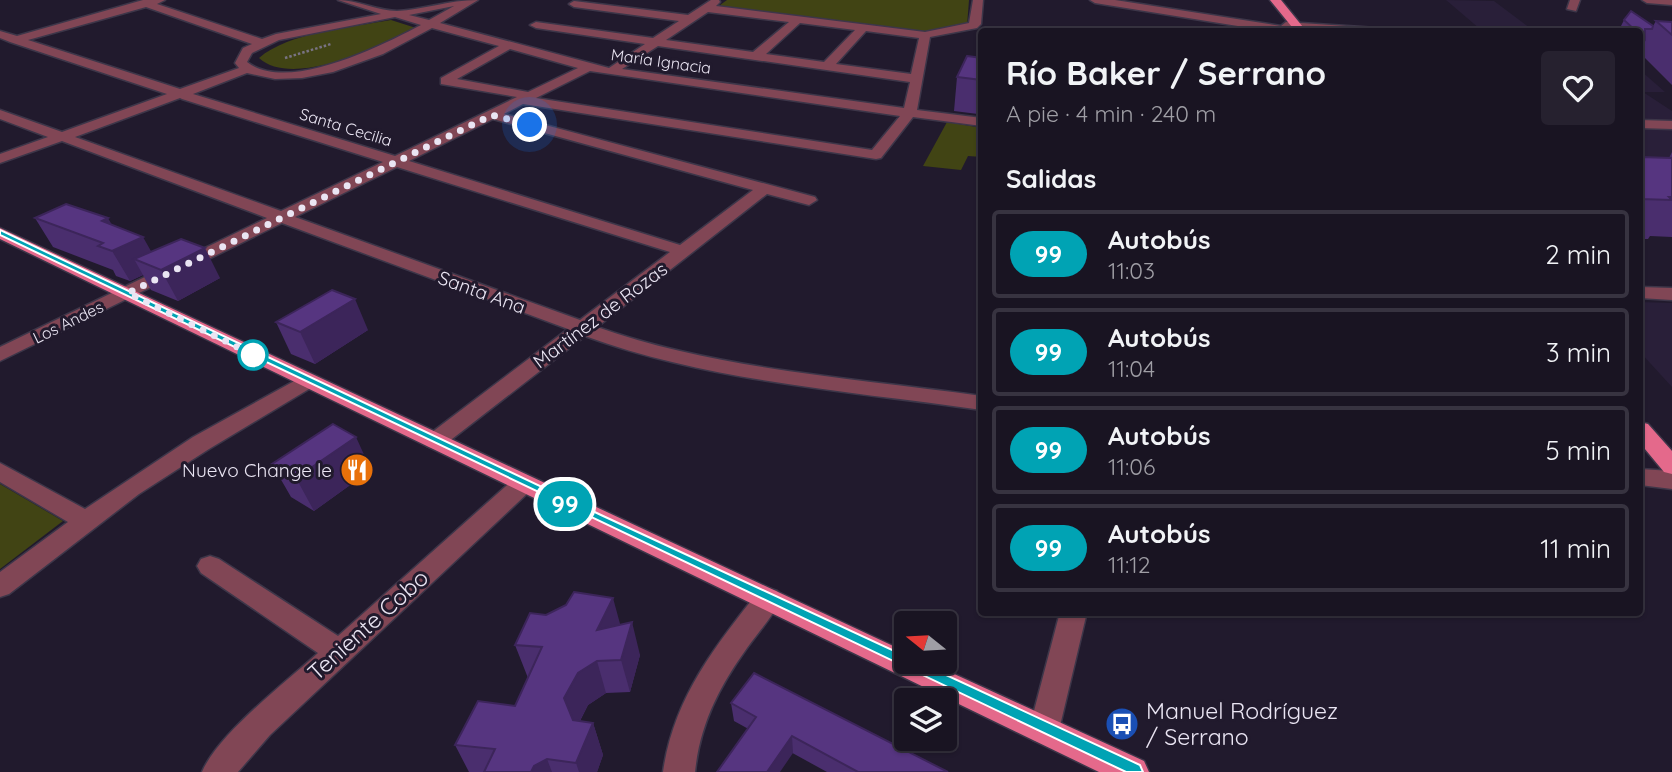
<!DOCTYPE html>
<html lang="es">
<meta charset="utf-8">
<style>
:root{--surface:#191422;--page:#26212f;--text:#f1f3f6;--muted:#9f9ea5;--line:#373340}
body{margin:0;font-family:Quicksand,sans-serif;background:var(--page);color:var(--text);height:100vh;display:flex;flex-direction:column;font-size:26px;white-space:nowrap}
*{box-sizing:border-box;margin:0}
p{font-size:23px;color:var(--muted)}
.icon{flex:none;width:38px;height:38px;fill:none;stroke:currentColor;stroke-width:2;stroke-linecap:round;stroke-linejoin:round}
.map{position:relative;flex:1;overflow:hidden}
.drawer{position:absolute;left:978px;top:28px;width:665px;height:588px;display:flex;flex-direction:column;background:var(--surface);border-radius:7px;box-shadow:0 2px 5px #0004,0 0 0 2px var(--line)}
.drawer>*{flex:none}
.badge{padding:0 14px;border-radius:23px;font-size:24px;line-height:46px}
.needle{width:46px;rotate:288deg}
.buttons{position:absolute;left:894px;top:611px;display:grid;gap:14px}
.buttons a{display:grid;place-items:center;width:63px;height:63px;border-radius:7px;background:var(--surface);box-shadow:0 2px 5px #0004,0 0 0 2px var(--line);font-size:35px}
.you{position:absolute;width:35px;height:35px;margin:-18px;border:5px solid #fff;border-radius:50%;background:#1a73e8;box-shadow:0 0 0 10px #1a73e833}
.map>.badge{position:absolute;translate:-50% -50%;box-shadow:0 0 0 4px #fff}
h2{padding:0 28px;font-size:26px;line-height:63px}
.round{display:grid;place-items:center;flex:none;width:74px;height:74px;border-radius:7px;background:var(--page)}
.head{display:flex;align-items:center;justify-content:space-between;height:119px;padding:0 28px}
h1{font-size:33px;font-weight:800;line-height:52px}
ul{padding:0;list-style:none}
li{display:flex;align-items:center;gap:21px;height:88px;margin:0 14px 10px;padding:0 14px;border:4px solid var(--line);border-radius:7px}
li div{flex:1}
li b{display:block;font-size:26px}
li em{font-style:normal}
li .badge{min-width:77px;font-weight:700;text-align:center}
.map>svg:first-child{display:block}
.built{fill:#291f39}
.green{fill:#414414}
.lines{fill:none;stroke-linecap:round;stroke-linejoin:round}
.minor-casing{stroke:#3d3649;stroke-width:3}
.major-casing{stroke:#3d3649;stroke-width:3}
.path{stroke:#797383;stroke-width:2.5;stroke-dasharray:2.5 2;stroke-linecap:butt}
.minor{fill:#814655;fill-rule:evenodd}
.major{fill:#e4698b;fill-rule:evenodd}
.wall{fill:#4a2e6e}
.shaded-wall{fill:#3c255a}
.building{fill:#563580;stroke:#3c255a;stroke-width:2}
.line{fill:#00a3b4;stroke:#fff;stroke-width:2}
.walk{stroke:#eae5f3;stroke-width:7;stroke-dasharray:0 12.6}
.stop-dot{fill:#fff;stroke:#00a3b4;stroke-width:3.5}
.labels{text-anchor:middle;stroke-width:6;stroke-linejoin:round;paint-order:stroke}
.far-street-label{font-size:16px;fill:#eae5f3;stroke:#211a2d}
.street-label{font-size:19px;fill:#eae5f3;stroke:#211a2d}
.poi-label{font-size:19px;fill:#eae5f3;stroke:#211a2d;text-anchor:end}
.near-street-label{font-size:23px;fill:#eae5f3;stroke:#211a2d}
.near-poi-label{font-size:23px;fill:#eae5f3;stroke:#211a2d;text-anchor:start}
</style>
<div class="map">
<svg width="1672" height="772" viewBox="0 0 1672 772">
<rect width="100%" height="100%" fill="#211a2d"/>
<path class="built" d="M1446,0L1494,1L1534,31L1480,29Z
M1640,70L1665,92H1643L1672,111V175L1640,174Z
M1640,302L1672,303V387L1640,352Z"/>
<path class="green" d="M727,0H969L967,26L929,34L716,8Z
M391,20L416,28C381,46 293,89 259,58C289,32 353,27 391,20Z
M947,122L982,128V157L968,156L961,170L923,166Z
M0,484L63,521L0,569Z"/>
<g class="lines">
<defs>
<path id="minor" d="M143,0H165L157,4L262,39L276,34L381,14L338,0C358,0 377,11 397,11C423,10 448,0 478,0L440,23L609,68L645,44L536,28L530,25L536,22L653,38L679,21L574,7L569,4L574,1L688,15L711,0H719L720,2L716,6L925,32L969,23L973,0H983L981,24L977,28L930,37L917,110L982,118V126L913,117L881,158L876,159L523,104L504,114L815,197L817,200L809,205L767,194L597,327C718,370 855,378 982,396V410C850,391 711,382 585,336L443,446L435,449L427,446L424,441L427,436L568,329L282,223L0,361V347L267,218L62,141L0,163V154L48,137L0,119V110L62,132L167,94L10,42L0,38V31L17,36ZM454,6L429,20L409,15ZM146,7L252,44L243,48L235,63L239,68L180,89L28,40ZM708,12L789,22L753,52L666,40ZM395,17L421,25C383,45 287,94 247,62L252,53L279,40ZM800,23L855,30L824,62L766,54ZM432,28L499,46L441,78V84L517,97L395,156L193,94L247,73L275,79L302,78L333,72L383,54ZM866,31L919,38L911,74L836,64ZM658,46L910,82L904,108L622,69ZM510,49L578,68L528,92L457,79ZM590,71L900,116L872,150L536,98ZM180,98L182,99L383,162L281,211L75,137ZM493,119L753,190L680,245L409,161ZM397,167L670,252L580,320L295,217Z
M1090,0H1115L1281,26L1286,22L1392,29L1397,32H1275L1095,3Z
M1570,0H1580L1576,11L1567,9Z
M1642,0H1672V5L1647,3Z
M1640,120L1672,121V129L1640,128Z
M1640,287L1672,288V300L1640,298Z
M307,374L314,376L317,381L314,386L209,449L139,494L9,594L0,597V572L68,522L0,482V463L85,509L193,437Z
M1640,469L1672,471V489L1640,485Z
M523,475L531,478L535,484L531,490L270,735L238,772H202C218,734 286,682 318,653L201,573L197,566L201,559L210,556L219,559L338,636L515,478Z
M768,588L777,591L781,599C773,617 758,632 747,648C719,687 700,724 695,772H663C673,700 714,647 759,591Z
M1060,612H1087L1059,730L1055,740L1044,744L1033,740L1029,730Z"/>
<path id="major" d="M1270,0H1281L1307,32H1296Z
M0,228L906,652V662H928L1144,761L1149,772H1099L0,239Z
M1640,422L1648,424L1672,451V474L1664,472L1640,443Z"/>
</defs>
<use href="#minor" class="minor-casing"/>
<use href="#major" class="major-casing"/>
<path class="path" d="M285,58L331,44"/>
<use href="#minor" class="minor"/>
<use href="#major" class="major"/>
</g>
<path class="wall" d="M1624,20L1653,26L1656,21L1672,22V85L1640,53V49L1645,41L1640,49V32H1618Z
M982,58V107L978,114L954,111L957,77Z
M1672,152V237L1650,236L1648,239H1640V157L1669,158Z
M35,218L111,224L152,252L220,278L178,301L151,290L143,275L130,281L116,276L113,270L53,247Z
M276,322L368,330L315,364L291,354Z
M272,464L371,470L314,511L291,497Z
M620,624L640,655L630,692L606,693L588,705L580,721L593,723L603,755L597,772H469L455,745L515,706L528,678L515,645Z
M731,703L948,772H827L734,721Z"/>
<path class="shaded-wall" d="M982,83V107L978,114Z
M108,218L124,246L143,237L160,267L134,259L143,275L130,281L112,251L102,221Z
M205,248L220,278L178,301L161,270Z
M355,299L368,330L315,364L300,332Z
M356,437L371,470L314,511L296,478Z
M613,598L622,631L597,630Z
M632,622L640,655L630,692L621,660Z
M597,661L606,693L588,705L575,730L564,698L578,673Z
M593,723L603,755L597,772H579L576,763Z
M792,736L793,753L780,772H767Z
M547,759L552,772H531L534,766Z"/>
<path class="building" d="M1631,11L1653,26L1652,29H1645V39L1640,34V32H1637L1624,20Z
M1656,21L1672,22V35Z
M967,56L982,58V80L957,77Z
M1640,157L1672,158V197H1669L1672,200L1640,199Z
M66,204L108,218L102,221L143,237L112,251L98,246L103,243L35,218Z
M181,239L205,248L161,270L134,259Z
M332,290L355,299L300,332L276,322Z
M333,424L356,437L296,478L272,464Z
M574,592L613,598L597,630L632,622L621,660L597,661L578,673L564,698L573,720L593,723L576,763L547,759L534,766L531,772H484L495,749L455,745L478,701L515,706L542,647L515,645L530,613L546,615L566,605Z
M754,673L948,772H858L792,736L767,772H717L756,717L731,703Z"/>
<path class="line" d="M0,230L601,515L1140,765L1143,772H1126L0,235Z"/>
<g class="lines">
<path class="walk" d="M253,355L262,359L128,293L492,115L530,125"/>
</g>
<defs>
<symbol id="restaurant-disc" viewBox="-11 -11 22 22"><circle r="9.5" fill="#e8710a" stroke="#211a2d"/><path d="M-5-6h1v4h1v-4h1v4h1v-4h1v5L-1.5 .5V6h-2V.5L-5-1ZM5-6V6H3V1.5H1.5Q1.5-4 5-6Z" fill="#fff"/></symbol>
<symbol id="bus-disc" viewBox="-11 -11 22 22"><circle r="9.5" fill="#1a4fb4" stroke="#211a2d"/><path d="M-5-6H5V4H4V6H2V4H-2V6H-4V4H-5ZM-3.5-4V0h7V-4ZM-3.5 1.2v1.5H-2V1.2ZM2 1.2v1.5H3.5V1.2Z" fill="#fff"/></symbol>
</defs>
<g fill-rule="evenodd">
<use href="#restaurant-disc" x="338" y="451" width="38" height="38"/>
<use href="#bus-disc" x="1103" y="705" width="38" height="38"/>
</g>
<circle class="stop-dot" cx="253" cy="355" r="14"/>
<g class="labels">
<g class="far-street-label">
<text transform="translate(661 61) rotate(8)" y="6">María Ignacia</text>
<text transform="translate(346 127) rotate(17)" y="6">Santa Cecilia</text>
<text transform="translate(68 322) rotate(-26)" y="6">Los Andes</text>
</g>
<g class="street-label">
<text transform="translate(482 292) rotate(20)" y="7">Santa Ana</text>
<text transform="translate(600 315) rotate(-37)" y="7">Martínez de Rozas</text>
</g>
<g class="poi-label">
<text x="332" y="477">Nuevo Change le</text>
</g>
<g class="near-street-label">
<text transform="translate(368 625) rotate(-42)" y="8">Teniente Cobo</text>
</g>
<g class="near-poi-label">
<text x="1146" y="719">Manuel Rodríguez<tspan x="1146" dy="26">/ Serrano</tspan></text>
</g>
</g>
</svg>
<div class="buttons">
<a><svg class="needle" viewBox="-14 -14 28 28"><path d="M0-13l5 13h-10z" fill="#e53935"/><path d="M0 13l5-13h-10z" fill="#9f9ea5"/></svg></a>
<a><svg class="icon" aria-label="layers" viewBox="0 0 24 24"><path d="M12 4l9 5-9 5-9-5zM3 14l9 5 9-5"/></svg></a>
</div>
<div class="you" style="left:530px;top:125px"></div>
<b class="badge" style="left:565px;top:504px;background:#00a3b4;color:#fff">99</b>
<section class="drawer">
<div class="head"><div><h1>Río Baker / Serrano</h1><p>A pie · 4 min · 240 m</p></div><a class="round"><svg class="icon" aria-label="heart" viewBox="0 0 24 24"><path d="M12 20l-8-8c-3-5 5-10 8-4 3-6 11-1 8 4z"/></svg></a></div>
<h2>Salidas</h2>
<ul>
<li><span class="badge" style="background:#00a3b4;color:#fff">99</span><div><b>Autobús</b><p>11:03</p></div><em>2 min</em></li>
<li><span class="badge" style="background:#00a3b4;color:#fff">99</span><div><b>Autobús</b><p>11:04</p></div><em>3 min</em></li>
<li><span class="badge" style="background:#00a3b4;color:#fff">99</span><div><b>Autobús</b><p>11:06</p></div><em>5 min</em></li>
<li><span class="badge" style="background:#00a3b4;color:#fff">99</span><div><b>Autobús</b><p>11:12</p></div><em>11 min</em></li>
</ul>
</section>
</div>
